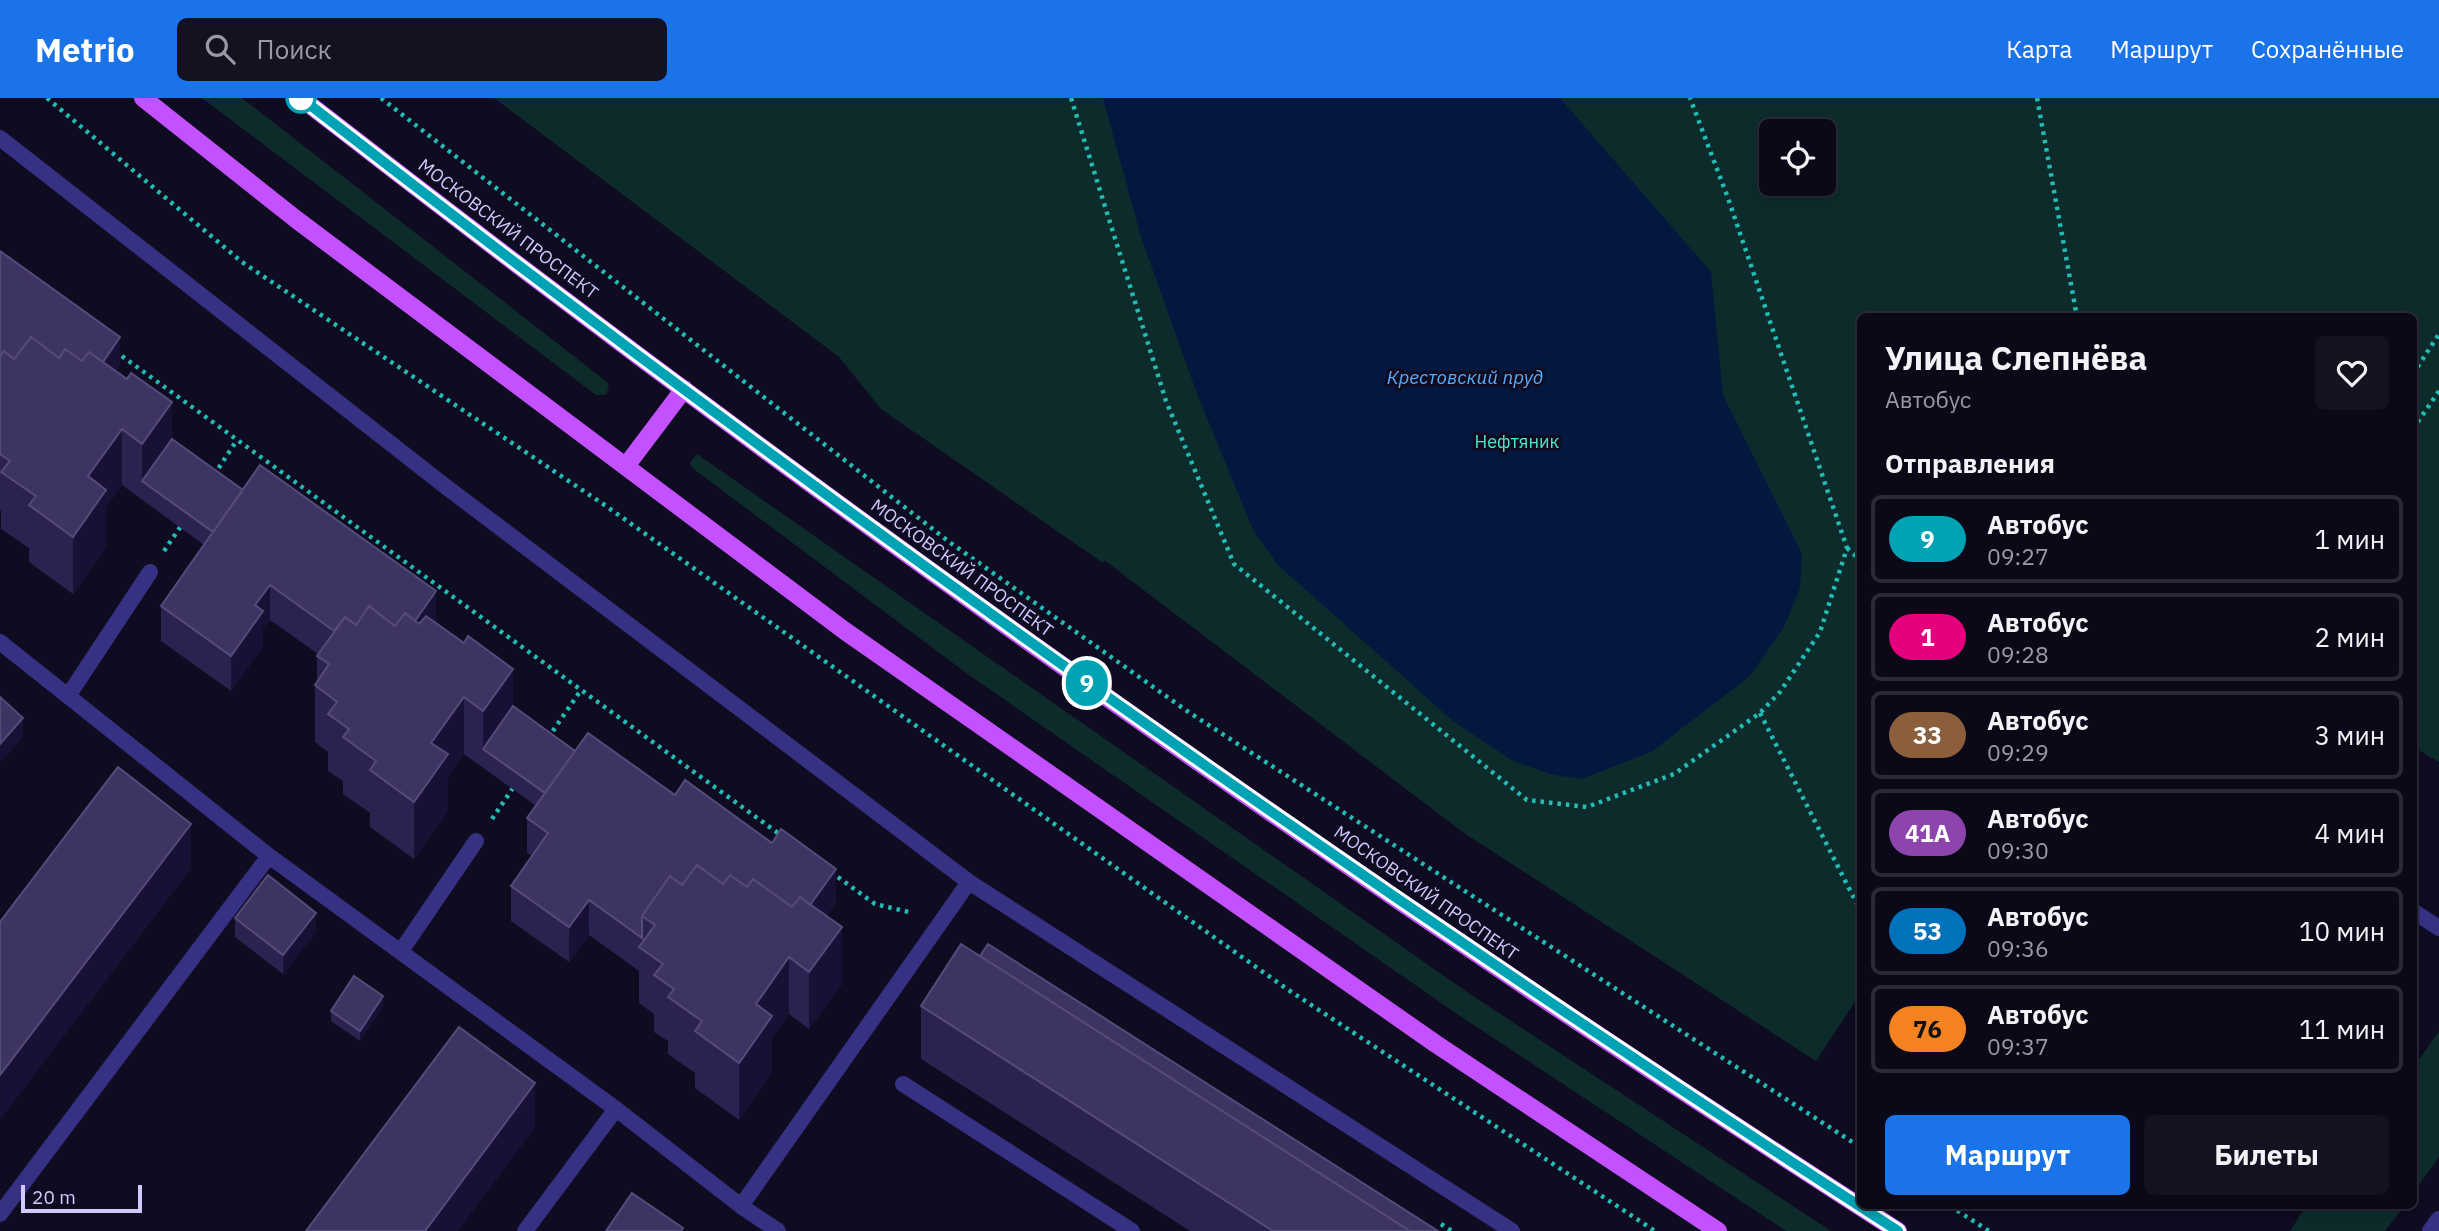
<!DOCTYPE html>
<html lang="ru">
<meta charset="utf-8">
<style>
:root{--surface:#0b0818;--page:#141121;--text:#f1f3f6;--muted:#9a9aa2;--line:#2b2937;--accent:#1a73e8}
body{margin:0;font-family:"IBM Plex Sans",sans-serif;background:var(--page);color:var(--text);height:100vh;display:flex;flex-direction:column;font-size:26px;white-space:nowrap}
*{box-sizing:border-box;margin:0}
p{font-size:23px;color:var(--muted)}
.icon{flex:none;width:38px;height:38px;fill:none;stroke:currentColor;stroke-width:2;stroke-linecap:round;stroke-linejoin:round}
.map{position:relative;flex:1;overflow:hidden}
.sheet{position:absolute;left:1857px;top:215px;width:560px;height:896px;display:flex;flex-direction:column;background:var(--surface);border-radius:10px;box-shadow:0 4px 10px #0003,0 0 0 2px var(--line)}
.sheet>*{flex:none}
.badge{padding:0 14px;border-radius:23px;font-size:24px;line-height:46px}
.tools{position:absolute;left:1759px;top:21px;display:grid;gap:14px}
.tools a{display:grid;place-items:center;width:77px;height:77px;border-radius:10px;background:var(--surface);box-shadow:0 4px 10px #0003,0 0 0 2px var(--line);font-size:35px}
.scale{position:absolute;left:21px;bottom:18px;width:121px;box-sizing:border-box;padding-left:7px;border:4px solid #d1caff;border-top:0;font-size:19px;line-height:24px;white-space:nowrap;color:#d1caff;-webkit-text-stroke:5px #0f0b20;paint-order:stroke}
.map>.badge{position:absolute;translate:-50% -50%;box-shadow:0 0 0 4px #fff}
h2{padding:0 28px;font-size:26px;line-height:63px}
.round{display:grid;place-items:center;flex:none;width:74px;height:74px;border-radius:10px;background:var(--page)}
.summary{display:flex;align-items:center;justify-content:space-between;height:119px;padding:0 28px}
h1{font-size:33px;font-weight:700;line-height:52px}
.button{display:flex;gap:14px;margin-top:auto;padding:14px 28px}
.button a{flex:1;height:80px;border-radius:10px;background:var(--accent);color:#fff;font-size:28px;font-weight:700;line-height:80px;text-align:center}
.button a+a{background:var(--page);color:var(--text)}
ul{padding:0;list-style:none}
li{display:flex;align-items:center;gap:21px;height:88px;margin:0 14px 10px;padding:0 14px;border:4px solid var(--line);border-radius:10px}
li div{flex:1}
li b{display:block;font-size:26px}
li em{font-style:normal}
li .badge{min-width:77px;font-weight:700;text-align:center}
header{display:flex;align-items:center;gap:42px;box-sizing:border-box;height:98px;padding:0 35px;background:var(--accent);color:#fff}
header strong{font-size:33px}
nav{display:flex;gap:38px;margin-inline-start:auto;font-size:24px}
.search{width:490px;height:63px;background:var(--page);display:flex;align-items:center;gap:18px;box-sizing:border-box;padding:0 24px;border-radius:10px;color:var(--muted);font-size:26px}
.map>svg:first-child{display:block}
.green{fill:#0d2b2b;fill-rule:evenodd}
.water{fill:#04183f}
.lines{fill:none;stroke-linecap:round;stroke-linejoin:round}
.path{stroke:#22bbb6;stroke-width:4.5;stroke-dasharray:3.5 5;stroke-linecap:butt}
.service{stroke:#373184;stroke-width:16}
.minor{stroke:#373184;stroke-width:18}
.primary{stroke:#c351ff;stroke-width:18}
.wall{fill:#2c2250}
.shaded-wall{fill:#191135}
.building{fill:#3e3463;stroke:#554b7b;stroke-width:2}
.line-casing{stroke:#fff;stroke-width:16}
.line{stroke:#00a3b4;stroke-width:10}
.stop-dot{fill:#fff;stroke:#00a3b4;stroke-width:3.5}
.labels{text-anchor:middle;stroke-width:6;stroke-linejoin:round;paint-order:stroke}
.street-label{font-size:18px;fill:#d1caff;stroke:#0f0b20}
.park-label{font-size:18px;fill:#4beac7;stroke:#0f0b20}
.water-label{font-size:19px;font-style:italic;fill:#58adff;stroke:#0f0b20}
</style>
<header>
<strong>Metrio</strong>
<div class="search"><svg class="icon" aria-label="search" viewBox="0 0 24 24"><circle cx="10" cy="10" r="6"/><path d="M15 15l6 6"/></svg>Поиск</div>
<nav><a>Карта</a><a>Маршрут</a><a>Сохранённые</a></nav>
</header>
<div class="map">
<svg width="2439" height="1133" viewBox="0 0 2439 1133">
<rect width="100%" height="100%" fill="#0f0b20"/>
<path class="green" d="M202,0H242L607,284L609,288L606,297H596Z
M494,0H2439V664L2413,649V219H1860V896L1816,963L1464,735L1104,462L1103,465L881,311L839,259ZM1771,33H1824V86H1771Z
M697,356L1470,896L1831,1133H1786L1457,916L969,577L691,369L690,365Z
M2439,933V1059L2413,1095V970Z
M2306,1108H2404L2385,1133H2290Z"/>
<path class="water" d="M1103,0H1560L1711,174L1723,297L1802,456L1800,490L1784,529L1749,579L1651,654L1581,681L1554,677L1513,663L1453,623L1278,467L1253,432L1196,293L1141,139Z"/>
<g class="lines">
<path class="path" d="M47,0L242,164L606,408L1287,891L1655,1133
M381,0L948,443L1187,613L1860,1049
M1071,0L1166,303L1234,466L1527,702L1587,709L1674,676L1760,615L1780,594L1820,534L1847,450L1728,100L1690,0
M2037,0L2077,219
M115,253L782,738
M2413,276L2439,236
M2413,331L2439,293
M214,377L237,342
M1847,450L1860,462
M164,453L183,425
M1760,615L1860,812
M548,640L581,592
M492,721L515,687
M831,774L875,806L913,815
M1950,1108L1989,1133
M1441,1126L1452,1133"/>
<path class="service" d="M0,40L445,388L969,784L1512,1133
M0,544L269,758L616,1011L741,1108L969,784
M68,598L150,474
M2413,813L2439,830
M401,853L476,743
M903,986L1132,1133
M741,1108L778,1133
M0,1116L269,758
M525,1133L616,1011"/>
<path class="minor" d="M2431,1133L2439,1122"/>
<path class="primary" d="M143,0L297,122L845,533L1436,946L1718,1133
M301,0C816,401 1348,781 1898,1133
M626,368L684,291"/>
</g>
<path class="wall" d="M0,153L120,266L116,273L172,341L243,392L436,525L513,608L575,653L675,697L836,805L826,818L842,886L809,931L789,916L772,940V974L739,1022L695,990V975L668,956V943L654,934V916L639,905V873L589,837L569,864L511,823V788L532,758L527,755V720L536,708L464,656L448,679V713L414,761L370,729V715L343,696V683L328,673V654L315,644V587L317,584V558L318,556L270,522L263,530V548L231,593L161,543V508L204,447L122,387L106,409V449L73,496L29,464V450L1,431V413L0,412Z
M235,820L316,834L283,876L235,839Z
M980,858L1438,1133H1190L921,961V908Z
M383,908L360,943L331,923V913Z"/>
<path class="shaded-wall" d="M120,239V266L82,320V293Z
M172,304V361L142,383V346Z
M122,331V387L106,409V449L73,496V439L88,378Z
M270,487V522L263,530V548L231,593V558L255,507Z
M436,493V527L395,550Z
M513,571V627L483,651V670V613Z
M464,599V656L448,679V713L414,761V704L431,645Z
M23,620V639L0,665V646Z
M191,726V771L0,1022V977Z
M836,771V805L795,863L792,831Z
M589,802V837L569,864V829Z
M316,815V834L283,876V857Z
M842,829V886L809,931V874Z
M789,859V916L772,940V974L739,1022V965L756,906Z
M383,898V908L360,943V933Z
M535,985V1030L458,1133H425Z"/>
<path class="building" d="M0,153L120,239L103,264L89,254L82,263L65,251L59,260L31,239L14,261L4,253L0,259Z
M31,239L59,260L65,251L82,263L89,254L127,281L131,275L172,304L142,346L122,331L88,378L106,392L73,439L29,407L36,398L1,374L10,363L0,356V259L4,253L14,261Z
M172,341L243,392L213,434L142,383Z
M260,367L436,493L415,523L405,515L395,528L369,508L356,527L345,519L334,533L270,487L255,507L263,513L231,558L161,508Z
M369,508L395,528L405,515L419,526L426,518L464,545L468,538L513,571L483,613L464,599L431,645L448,656L414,704L370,672L376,663L343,639L349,631L328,616L337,604L315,587L329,566L317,558L345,519L356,527Z
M0,599L23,620L0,646Z
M513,608L575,653L545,695L483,651Z
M588,635L675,697L685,682L772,745L781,731L836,771L810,807L800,799L792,809L753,781L747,789L730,777L723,786L697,767L682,787L670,778L642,818V840L589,802L569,829L511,788L548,735L527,720Z
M118,669L191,726L0,977V824Z
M697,767L723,786L730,777L747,789L753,781L792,809L800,799L842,829L809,874L789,859L756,906L772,918L739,965L695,933L702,923L668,899L674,891L654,877L663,866L639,849L655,827L642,818L670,778L682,787Z
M268,777L316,815L283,857L235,820Z
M961,846L1410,1133H1273L921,908Z
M988,846L1438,1133H1410L980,858Z
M354,878L383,898L360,933L331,913Z
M459,929L535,985L425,1133H306Z
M632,1095L683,1130L681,1133H606Z"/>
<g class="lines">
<defs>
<path id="line" d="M301,0C816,401 1349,779 1898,1133"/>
</defs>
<use href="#line" class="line-casing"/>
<use href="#line" class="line"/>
</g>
<circle class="stop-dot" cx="301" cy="0" r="14"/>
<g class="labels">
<g class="street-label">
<text transform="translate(508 131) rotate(37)" y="6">МОСКОВСКИЙ ПРОСПЕКТ</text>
<text transform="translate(962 470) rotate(36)" y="6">МОСКОВСКИЙ ПРОСПЕКТ</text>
<text transform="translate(1426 795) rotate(35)" y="6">МОСКОВСКИЙ ПРОСПЕКТ</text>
</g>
<g class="park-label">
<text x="1517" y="350">Нефтяник</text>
</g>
<g class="water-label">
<text x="1465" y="286">Крестовский пруд</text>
</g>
</g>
</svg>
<div class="tools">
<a><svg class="icon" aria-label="locate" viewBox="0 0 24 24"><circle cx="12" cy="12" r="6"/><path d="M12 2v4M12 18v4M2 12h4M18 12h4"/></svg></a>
</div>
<div class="scale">20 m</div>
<b class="badge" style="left:1087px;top:585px;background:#00a3b4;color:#fff">9</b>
<section class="sheet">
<div class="summary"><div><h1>Улица Слепнёва</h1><p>Автобус</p></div><a class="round"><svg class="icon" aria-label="heart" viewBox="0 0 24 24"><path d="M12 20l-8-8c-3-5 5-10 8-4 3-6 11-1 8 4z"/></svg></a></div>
<h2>Отправления</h2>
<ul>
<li><span class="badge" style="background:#00a3b4;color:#fff">9</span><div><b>Автобус</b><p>09:27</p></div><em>1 мин</em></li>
<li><span class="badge" style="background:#e6007e;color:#fff">1</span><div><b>Автобус</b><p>09:28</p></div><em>2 мин</em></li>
<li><span class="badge" style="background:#8b5e3c;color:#fff">33</span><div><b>Автобус</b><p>09:29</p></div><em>3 мин</em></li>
<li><span class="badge" style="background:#8e44ad;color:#fff">41А</span><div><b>Автобус</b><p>09:30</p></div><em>4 мин</em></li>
<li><span class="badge" style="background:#0072bc;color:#fff">53</span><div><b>Автобус</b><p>09:36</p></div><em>10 мин</em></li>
<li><span class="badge" style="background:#f58220;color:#111">76</span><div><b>Автобус</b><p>09:37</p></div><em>11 мин</em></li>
</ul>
<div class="button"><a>Маршрут</a><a>Билеты</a></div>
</section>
</div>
